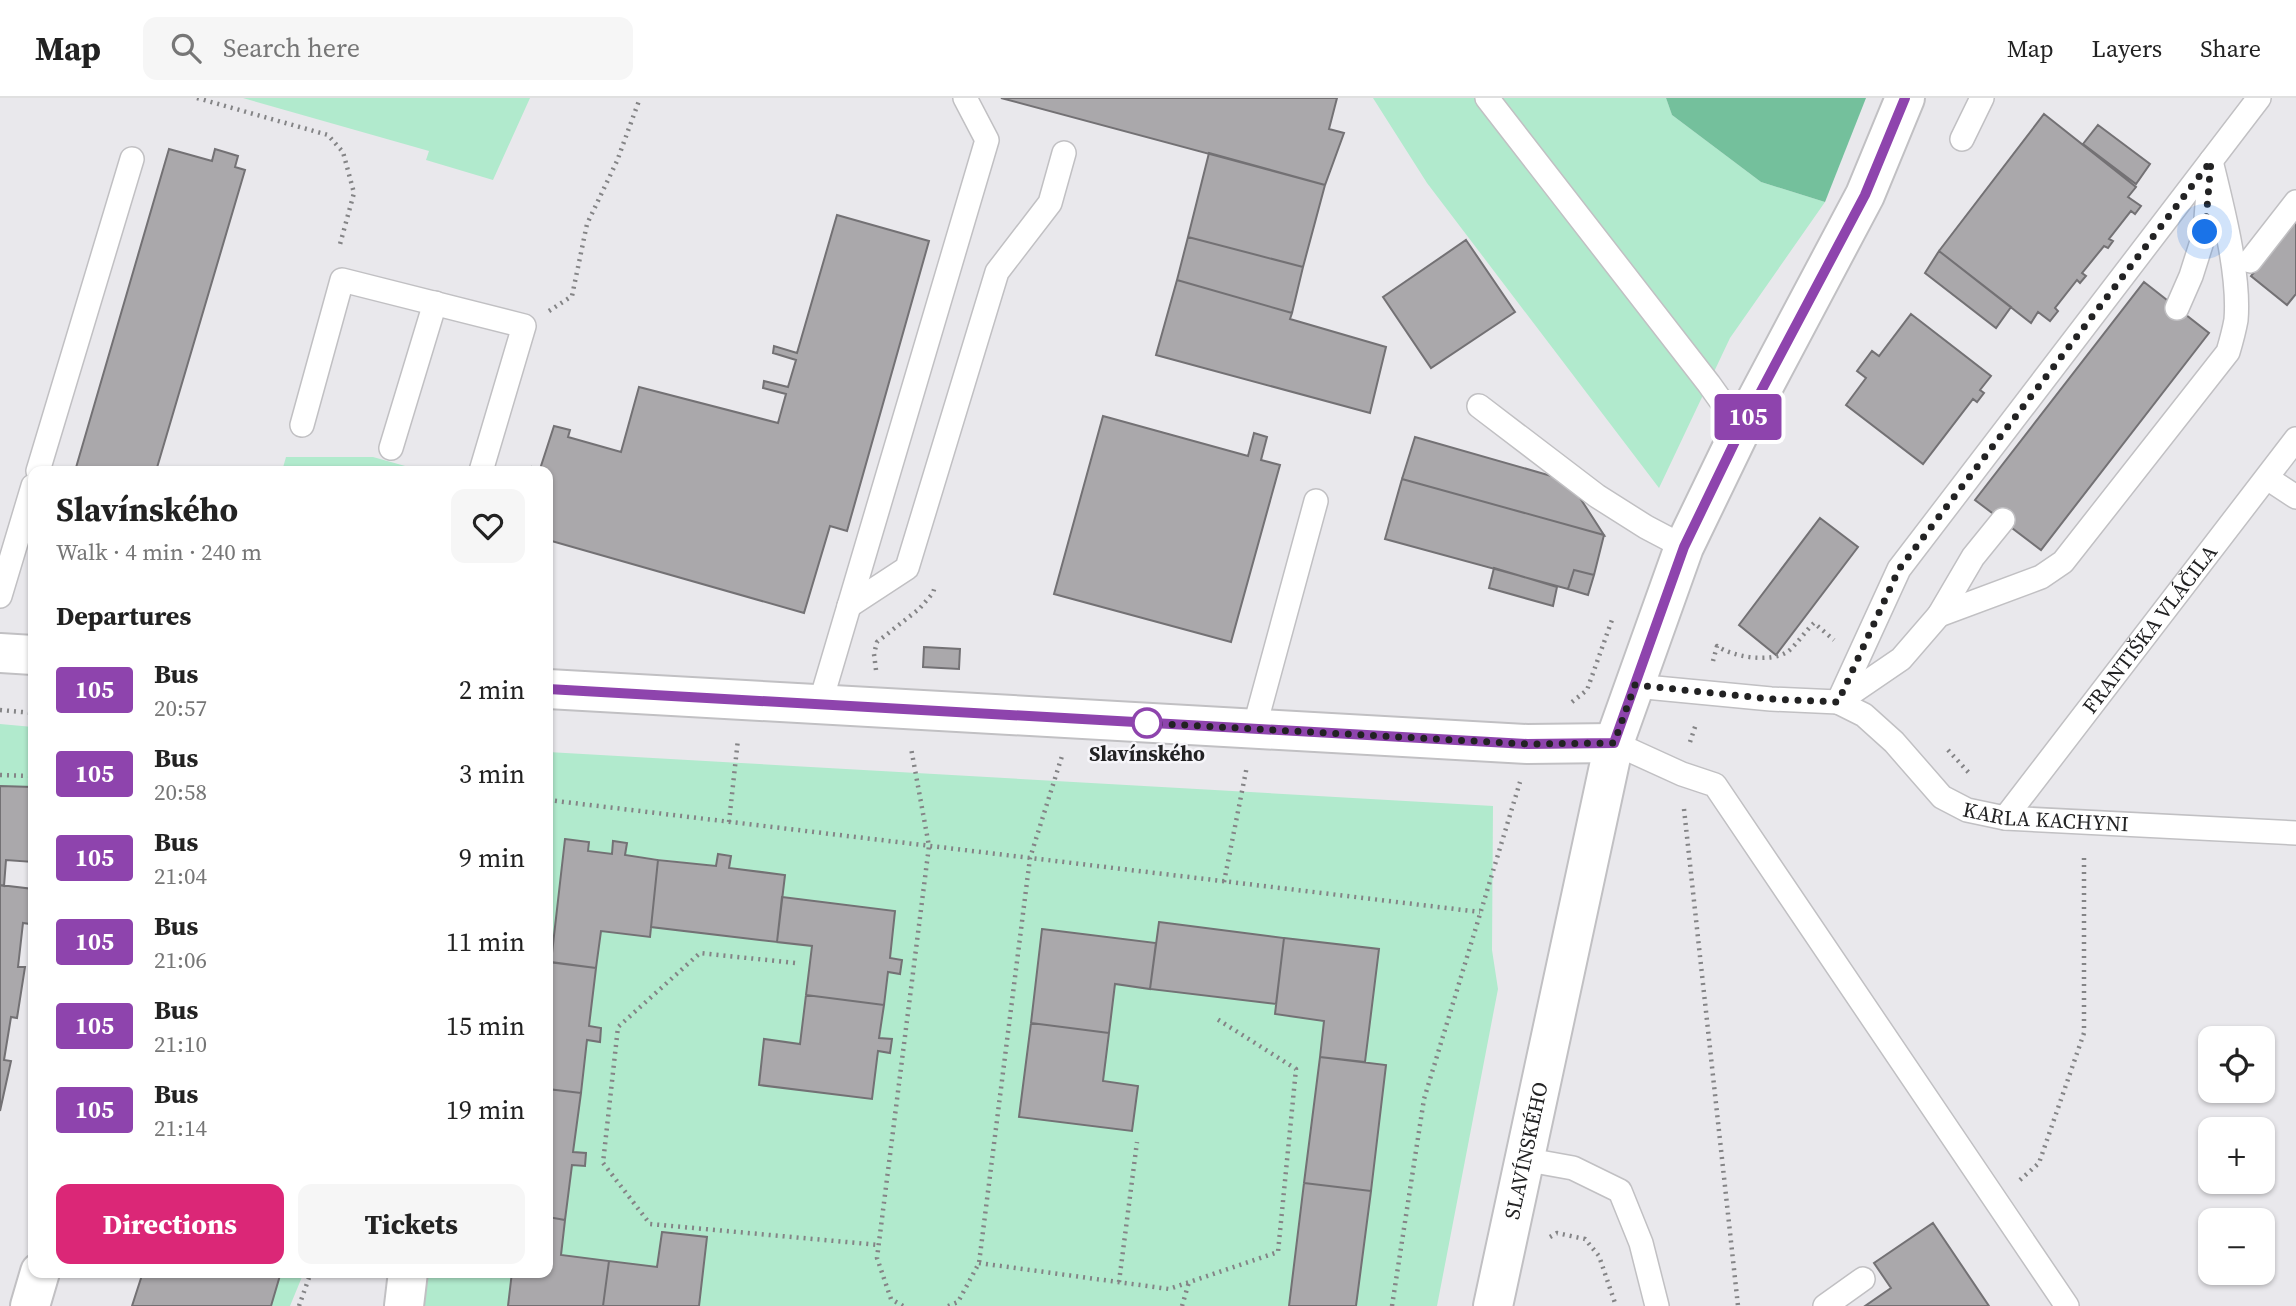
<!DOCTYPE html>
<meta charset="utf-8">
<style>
:root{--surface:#fff;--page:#f6f6f6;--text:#222;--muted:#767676;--line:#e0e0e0;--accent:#db2777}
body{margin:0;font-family:"Source Serif 4",serif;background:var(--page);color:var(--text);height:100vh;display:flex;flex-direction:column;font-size:26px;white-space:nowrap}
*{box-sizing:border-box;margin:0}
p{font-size:23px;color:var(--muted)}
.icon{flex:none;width:38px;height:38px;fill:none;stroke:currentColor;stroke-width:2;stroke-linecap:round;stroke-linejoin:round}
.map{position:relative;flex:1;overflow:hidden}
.sheet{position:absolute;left:28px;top:368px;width:525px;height:812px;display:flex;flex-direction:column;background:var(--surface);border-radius:14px;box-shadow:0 2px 5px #0004}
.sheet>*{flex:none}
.badge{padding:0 14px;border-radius:5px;font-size:24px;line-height:46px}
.controls{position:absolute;left:2198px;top:928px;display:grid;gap:14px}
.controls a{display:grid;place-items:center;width:77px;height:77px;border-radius:14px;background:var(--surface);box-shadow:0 2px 5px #0004;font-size:35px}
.you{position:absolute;width:35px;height:35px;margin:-18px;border:5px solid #fff;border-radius:50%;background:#1a73e8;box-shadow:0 0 0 10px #1a73e833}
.map>.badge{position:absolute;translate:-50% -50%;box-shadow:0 0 0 4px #fff}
h2{padding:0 28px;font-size:26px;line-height:63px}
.round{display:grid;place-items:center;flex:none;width:74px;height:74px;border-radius:14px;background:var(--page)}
.overview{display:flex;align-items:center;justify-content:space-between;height:119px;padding:0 28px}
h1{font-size:33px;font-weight:700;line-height:52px}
.button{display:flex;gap:14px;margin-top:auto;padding:14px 28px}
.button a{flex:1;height:80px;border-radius:14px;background:var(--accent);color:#fff;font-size:28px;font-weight:700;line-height:80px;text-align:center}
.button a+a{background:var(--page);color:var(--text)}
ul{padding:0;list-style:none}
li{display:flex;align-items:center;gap:21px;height:84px;padding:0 28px}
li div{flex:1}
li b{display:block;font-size:26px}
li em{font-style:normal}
li .badge{min-width:77px;font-weight:700;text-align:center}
header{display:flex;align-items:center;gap:42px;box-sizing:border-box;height:98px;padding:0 35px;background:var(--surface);border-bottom:2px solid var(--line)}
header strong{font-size:33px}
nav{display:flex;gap:38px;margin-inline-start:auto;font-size:24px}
.search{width:490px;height:63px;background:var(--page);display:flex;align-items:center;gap:18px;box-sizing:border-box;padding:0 24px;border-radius:14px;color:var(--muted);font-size:26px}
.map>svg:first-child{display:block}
.green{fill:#b1eacd}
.forest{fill:#74c09c}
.building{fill:#aaa8ab;stroke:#737174;stroke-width:2}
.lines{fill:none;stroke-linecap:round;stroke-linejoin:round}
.service-casing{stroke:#c1c0c3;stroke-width:26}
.minor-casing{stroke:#c1c0c3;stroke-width:42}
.path{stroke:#848486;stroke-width:4.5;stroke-dasharray:2 5;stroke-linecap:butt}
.service{stroke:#fff;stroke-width:23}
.minor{stroke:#fff;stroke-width:38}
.line-casing{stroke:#fff;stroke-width:16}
.line{stroke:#8e44ad;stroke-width:10}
.walk{stroke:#222223;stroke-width:7;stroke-dasharray:0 12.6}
.stop-dot{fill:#fff;stroke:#8e44ad;stroke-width:3.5}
.labels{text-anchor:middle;stroke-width:5;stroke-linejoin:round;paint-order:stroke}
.street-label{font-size:21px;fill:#222223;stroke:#f6f5f9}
.stop-label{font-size:21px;font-weight:bold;fill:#222223;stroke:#f6f5f9}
</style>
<header>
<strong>Map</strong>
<div class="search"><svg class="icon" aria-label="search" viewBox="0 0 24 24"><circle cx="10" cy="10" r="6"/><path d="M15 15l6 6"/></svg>Search here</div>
<nav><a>Map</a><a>Layers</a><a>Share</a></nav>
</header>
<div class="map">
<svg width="2296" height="1208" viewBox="0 0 2296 1208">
<rect width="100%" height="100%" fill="#e9e8ec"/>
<path class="green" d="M243,0H530L493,82L426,62L429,53Z
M1373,0H1666L1672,17L1761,84L1825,104L1730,240L1659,390L1427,85Z
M286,359H373L423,373H282Z
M0,626L33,629V689L0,688Z
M548,654L1493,708L1492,852L1498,891L1437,1208H1356L1386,967L1365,964L1379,852L1159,824L1156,845L1043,831L1019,1019L1132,1033L1138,988L1103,983L1115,886L1276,906L1275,916L1324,923L1289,1208H699L707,1139L662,1134L657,1169L561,1157L572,1067L585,1068L586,1055L573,1054L587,942L599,944L589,928L601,833L649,839L651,829L812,848L800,946L764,941L759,986L872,1001L878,953L890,955L892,942L879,940L888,874L900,875L902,862L890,860L895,813L782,799L729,770L730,758L718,756L716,768L625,757L626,745L613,743L612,756L588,753V744L566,741L551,864H548Z
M281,1174H304L290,1208H271Z
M389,1174H512L508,1208H385Z"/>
<path class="forest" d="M1666,0H1866L1825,104L1761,84L1672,17Z"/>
<path class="building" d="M1001,0H1337L1329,31L1344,35L1325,87Z
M2044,16L2136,89L2128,99L2141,108L2135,116L2131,113L2109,141L2113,143L2108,150L2104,148L2082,175L2086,178L2080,185L2077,182L2055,210L2058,213L2050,223L2038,214L2031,225L1939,153Z
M2098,27L2150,66L2136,86L2083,46Z
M169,51L212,63L215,51L238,58L235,69L245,72L156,373H75Z
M1209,55L1325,87L1303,169L1188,139Z
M837,117L929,143L847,433L830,428L804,515L548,442V373H531L532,369L540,371L554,328L570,332L568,339L621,354L639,289L778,325L786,296L763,290L764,283L788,289L796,262L773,255L774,248L797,255Z
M2296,122V196L2287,207L2251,178Z
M1188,139L1303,169L1292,215L1177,182Z
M1466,142L1515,214L1431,270L1383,199Z
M1939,153L2011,209L1996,230L1925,175Z
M1177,182L1292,215L1290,221L1386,249L1370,315L1156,257Z
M2144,184L2209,235L2041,452L1975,402Z
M1911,216L1991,278L1980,292L1984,295L1977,304L1973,301L1923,366L1846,307L1866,280L1857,273L1872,253L1879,258Z
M1103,318L1248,358L1254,335L1267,339L1261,362L1280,367L1231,544L1054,496Z
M1415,339L1569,383L1604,437L1402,381Z
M1402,381L1604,437L1594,477L1574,472L1568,491L1385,441Z
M1820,420L1858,449L1776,557L1739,527Z
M1494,470L1557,489L1553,508L1489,490Z
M1574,472L1594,477L1588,497L1568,491Z
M924,549L960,551L959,571L923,569Z
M0,688L33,689V764L6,762L4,788L0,787Z
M565,741L589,744L588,753L612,756L613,743L627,745L625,757L658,762L650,839L601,833L596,870L551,864Z
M718,756L731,758L729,770L785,777L777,844L651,829L658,762L716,768Z
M0,787L33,791L30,826L23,825L18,869H25L17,920L11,919L4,962L11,963L0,1013Z
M782,799L895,813L890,860L902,862L900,876L888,874L884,907L806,897L812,848L777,844Z
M1159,824L1284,840L1276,906L1150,891Z
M1042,831L1156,845L1150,891L1115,886L1109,935L1031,925Z
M1284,840L1379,851L1365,964L1320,959L1324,923L1275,916Z
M548,864L596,870L589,928L601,930L600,944L587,942L581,995L548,991Z
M806,897L884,907L879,940L892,941L890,955L878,953L872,1001L759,987L764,941L800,946Z
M1031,925L1109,935L1103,983L1138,988L1132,1033L1019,1019Z
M1320,959L1386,967L1371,1093L1304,1085Z
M548,991L581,995L573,1054L586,1055L585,1068L572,1067L565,1122L548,1119Z
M1304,1085L1371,1093L1356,1208H1289Z
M548,1119L565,1122L561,1157L609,1163L603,1208H508L512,1174H548Z
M1933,1125L1989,1208H1865L1891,1190L1874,1165Z
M662,1134L707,1139L699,1208H603L609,1163L657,1169Z
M143,1174H281L271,1208H132Z"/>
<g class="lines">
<defs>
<g id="service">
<path d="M1487,0L1709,286L1741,331"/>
<path d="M1962,41L1982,0"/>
<path d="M2250,163L2296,104"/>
<path d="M2177,210L2191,178L2205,134L2209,80"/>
<path d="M1479,308L1597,398L1646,429L1684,449"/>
<path d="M302,327L342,182L524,228L481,373"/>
<path d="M391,350L435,205"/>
<path d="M38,373L132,61"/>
<path d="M2267,380L2296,399"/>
<path d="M0,498L33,388"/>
<path d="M849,508L907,470L997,174L1050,105L1064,55"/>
<path d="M1939,517L2041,479L2063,464L2228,254C2231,244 2234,233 2236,222C2240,176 2222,108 2211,63"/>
<path d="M1635,588L1771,601L1838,604L1901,561L1939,517L1973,459L2003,422"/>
<path d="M1838,604L1899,471L2259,0"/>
<path id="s1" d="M1838,604L1864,617L1894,644L1942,699L1967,712L2005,720L2296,735"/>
<path d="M820,606L987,42L965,0"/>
<path d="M1254,631L1316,403"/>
<path d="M1614,645L1682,676L1715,687L2067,1208"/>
<path id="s2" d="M2005,720L2296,341"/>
<path d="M1523,1061L1573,1070L1620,1093L1641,1145L1657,1208"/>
<path d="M1825,1208L1863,1181"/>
</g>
<g id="minor">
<path d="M0,555L33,557"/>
<path d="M548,591L1527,646L1614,645"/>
<path d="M30,1208L40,1174"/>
<path d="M404,1208L408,1174"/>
<path id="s3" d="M1493,1208L1614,645L1684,449L1741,331L1865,97L1905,0"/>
</g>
</defs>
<use href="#service" class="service-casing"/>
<use href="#minor" class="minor-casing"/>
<path class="path" d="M197,0L328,37L343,54L354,95L339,150
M549,213L572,198L587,126L617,63L640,0
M1713,563L1717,548C1733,559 1769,565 1787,554C1795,549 1806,532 1814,525L1834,542
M876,572L874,556L877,544L919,511L933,495L935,488
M1572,604L1587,592L1613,519
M0,612L33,615
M1690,644L1696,626
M1948,652L1970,676
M0,677L33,678
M548,702L1480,814
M1684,711L1738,1208
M729,724L738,641
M1224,784L1247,668
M795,865L700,855L618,929L603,1065L650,1126L879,1147
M2020,1082L2039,1065L2084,935V756
M1550,1139L1557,1135L1585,1141L1599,1158L1616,1208
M979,1165L1169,1191L1278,1154L1296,971L1217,921
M1119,1184L1137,1044
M299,1208L311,1174
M903,1208L891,1201L877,1160L929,748L911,650
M948,1208L958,1204L979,1165L1030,760L1062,658
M1182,1208L1189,1184
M1392,1208L1424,1001L1520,684"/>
<use href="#service" class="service"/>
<use href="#minor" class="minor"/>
</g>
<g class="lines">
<defs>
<path id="line" d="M548,591L1527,646L1614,645L1684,449L1741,331L1865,97L1905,0"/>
</defs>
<use href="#line" class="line-casing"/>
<use href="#line" class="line"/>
<path class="walk" d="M1147,625L1527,646L1614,645L1635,587L1771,601L1838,604L1899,471L2211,63L2205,134"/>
</g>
<circle class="stop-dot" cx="1147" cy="625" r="14"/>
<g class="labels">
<g class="street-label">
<text dy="7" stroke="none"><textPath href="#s2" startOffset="238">FRANTIŠKA VLÁČILA</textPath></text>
<text dy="7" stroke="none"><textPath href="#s1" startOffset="250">KARLA KACHYNI</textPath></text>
<text dy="7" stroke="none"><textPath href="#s3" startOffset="159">SLAVÍNSKÉHO</textPath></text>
</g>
<g class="stop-label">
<text x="1147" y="663">Slavínského</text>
</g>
</g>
</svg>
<div class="controls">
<a><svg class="icon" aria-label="locate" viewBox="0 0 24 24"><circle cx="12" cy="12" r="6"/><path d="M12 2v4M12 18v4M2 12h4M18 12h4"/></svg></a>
<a>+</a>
<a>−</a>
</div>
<div class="you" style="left:2205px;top:134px"></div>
<b class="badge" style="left:1748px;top:319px;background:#8e44ad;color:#fff">105</b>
<section class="sheet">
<div class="overview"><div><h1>Slavínského</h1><p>Walk · 4 min · 240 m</p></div><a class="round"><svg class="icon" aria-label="heart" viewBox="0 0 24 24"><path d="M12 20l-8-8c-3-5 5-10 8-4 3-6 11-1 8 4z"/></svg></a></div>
<h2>Departures</h2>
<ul>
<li><span class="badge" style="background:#8e44ad;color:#fff">105</span><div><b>Bus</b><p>20:57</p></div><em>2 min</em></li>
<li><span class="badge" style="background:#8e44ad;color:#fff">105</span><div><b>Bus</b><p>20:58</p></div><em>3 min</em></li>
<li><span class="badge" style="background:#8e44ad;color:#fff">105</span><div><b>Bus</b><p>21:04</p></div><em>9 min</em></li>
<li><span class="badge" style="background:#8e44ad;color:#fff">105</span><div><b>Bus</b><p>21:06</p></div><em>11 min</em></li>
<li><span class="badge" style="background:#8e44ad;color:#fff">105</span><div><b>Bus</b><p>21:10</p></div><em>15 min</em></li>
<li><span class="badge" style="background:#8e44ad;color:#fff">105</span><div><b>Bus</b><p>21:14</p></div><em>19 min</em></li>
</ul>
<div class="button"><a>Directions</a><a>Tickets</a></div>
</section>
</div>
